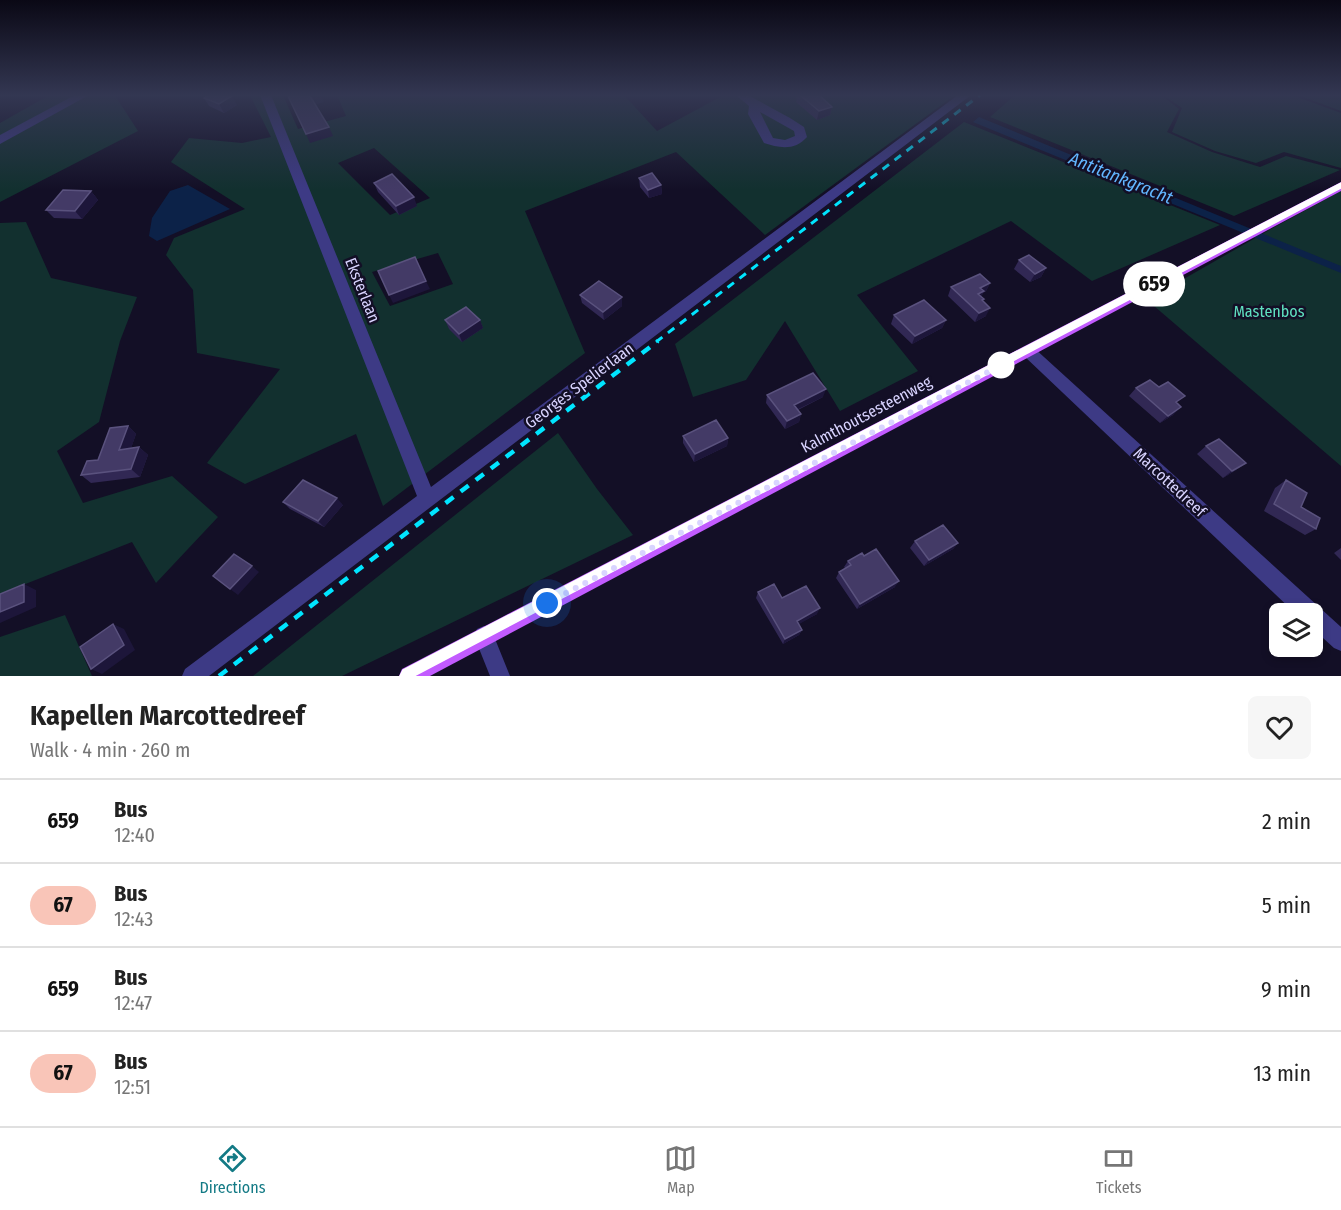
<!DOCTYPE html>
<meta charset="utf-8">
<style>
:root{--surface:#fff;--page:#f6f6f6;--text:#222;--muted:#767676;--line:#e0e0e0;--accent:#137a85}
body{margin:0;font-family:"Fira Sans Condensed",sans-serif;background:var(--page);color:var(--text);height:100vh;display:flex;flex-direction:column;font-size:22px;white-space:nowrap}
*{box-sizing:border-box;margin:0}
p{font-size:20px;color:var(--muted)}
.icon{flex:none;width:33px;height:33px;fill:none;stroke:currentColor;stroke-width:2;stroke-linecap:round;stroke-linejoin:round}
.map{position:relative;height:676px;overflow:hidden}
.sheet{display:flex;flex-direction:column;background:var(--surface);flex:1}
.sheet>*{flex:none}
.badge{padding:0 12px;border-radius:20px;font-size:21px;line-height:39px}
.fabs{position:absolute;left:1269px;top:603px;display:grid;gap:12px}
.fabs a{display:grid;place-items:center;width:54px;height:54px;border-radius:9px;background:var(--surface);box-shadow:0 3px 9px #0003;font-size:30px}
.you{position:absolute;width:30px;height:30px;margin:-15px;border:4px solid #fff;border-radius:50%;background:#1a73e8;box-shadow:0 0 0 9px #1a73e833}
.map>.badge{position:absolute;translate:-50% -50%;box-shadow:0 0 0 3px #fff}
.round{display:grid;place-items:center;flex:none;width:63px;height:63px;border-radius:9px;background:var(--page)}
.summary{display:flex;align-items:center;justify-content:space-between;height:102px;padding:0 30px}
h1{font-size:28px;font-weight:700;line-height:45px}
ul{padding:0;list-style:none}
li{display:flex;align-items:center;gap:18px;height:84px;padding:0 30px;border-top:2px solid var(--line)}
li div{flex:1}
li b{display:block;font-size:22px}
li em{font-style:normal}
li .badge{min-width:66px;font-weight:700;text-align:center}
.tabs{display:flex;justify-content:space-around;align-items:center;height:84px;border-top:2px solid var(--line);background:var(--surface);font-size:16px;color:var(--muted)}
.tabs a{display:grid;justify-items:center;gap:3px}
.tabs .active{color:var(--accent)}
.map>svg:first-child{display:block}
.green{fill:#12302f;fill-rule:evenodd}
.water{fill:#0c2248}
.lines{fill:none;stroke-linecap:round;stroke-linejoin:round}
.minor{fill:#3d3a85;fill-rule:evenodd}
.major{fill:#c25bff;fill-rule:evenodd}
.rail-far1{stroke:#00e5ff;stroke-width:3;stroke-dasharray:8 7;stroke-linecap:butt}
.rail{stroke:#00e5ff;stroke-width:4.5;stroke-dasharray:10 9;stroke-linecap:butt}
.wall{fill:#312854}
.shaded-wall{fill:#1d163a}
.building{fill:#433a66;stroke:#5a527e;stroke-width:1.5}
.line{fill:#fff;stroke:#fff;stroke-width:1.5}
.walk{stroke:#d9d4ff;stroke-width:6;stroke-dasharray:0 10.8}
.stop-dot{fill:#fff;stroke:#fff;stroke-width:3}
.labels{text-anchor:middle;stroke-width:5;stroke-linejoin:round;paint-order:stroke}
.street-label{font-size:16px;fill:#d9d4ff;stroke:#130f26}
.park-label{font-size:16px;fill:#5fe0c0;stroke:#130f26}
.water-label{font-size:18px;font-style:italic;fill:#62b6ff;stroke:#130f26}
</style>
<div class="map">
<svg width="1341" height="676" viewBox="0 0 1341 676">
<rect width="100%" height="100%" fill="#130f26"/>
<path class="green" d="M45,95H118L116,97L138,131L0,202V123L46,97Z
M250,95H283L298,129L346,116L337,95H624L657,131L724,95H955L765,235L676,152L525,211L585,353L383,506L356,434L245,484L207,463L280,369L197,353L193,290L166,255L174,238L245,209L171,162L189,138L242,143L271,137ZM374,148L430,198L390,215L338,163ZM438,253L453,284L390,306L372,272Z
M1015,95H1161L1179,109L1167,132L1212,152L1260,167L1286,156L1340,170L1234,216L990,117Z
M1163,95H1292L1341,113V168L1284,152L1256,163L1215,151L1172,132L1182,108Z
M1298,95H1341V111Z
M964,122L1220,225L1092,281L1011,221L857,295L918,371L840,411L785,321L746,380L693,397L675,344Z
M1341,191V466L1147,300L1271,229Z
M26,222L51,278L137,297L120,341L99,422L57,451L83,503L172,476L218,517L156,583L132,542L0,594V223Z
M558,433L597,489L633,535L342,676H253Z
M65,615L92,676H0V637Z"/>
<path class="water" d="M979,117L1341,266V273L973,122Z
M188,185L230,209L157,241L149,236L152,218L170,191Z"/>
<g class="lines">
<path class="minor" d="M75,95H89L0,144V135Z
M260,95H271L431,487L958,95H971L209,676H182L185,669L417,496Z
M736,95H748L790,118L804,127L807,137C795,151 779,148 764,143L748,114L749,106ZM760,112L794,131L795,136L785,140L773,138Z
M1028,345L1033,347L1341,627V651L1334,648L1312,628V614H1296L1023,355L1020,351L1023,347Z
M484,626L491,629L510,676H490L474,636L477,629Z"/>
<path class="major" d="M1341,182V191L430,676H399L402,669Z"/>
<path class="rail-far1" d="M656,342L980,95"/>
<path class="rail" d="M219,676L658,341"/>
</g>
<path class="wall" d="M797,95H819L832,107L830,115L817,120L796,102Z
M204,98L237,105L224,113L209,106Z
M639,178L661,185L662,194L649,198L640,187Z
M374,183L417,206L399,215L378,192Z
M91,191L98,200L82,219L54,218L46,210Z
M1019,260L1046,268L1041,277L1030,282L1014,269Z
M990,283L986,291L983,293L981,297L984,299L983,301L986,316L975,322L948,296L951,287Z
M580,295L622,297V306L604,320L582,303Z
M894,315L946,320L942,328L912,344L891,324Z
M445,320H480L483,328L462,342L449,329Z
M1136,388L1178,404L1173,415L1160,423L1129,396Z
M767,395L823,397L798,410L801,414L799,422L785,429L766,403Z
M128,426L136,434L131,448L139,447L148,455L140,477L91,483L81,475L98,460Z
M683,436L728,438L727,446L694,462L683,443Z
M1206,446L1246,463L1236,470L1223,478L1197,454Z
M1286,480L1316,529L1305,535L1264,511L1275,488Z
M283,502L343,505L324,527L290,509Z
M915,541L958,543L953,549L924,566L910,548Z
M1341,548V560L1334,553Z
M864,556L895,587L857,609L836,578L839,572L845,568L844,567L848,561Z
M758,592L817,614L798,624L802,630L799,635L783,644L756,598Z"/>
<path class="shaded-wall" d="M312,95H321L324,102L314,105L310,96Z
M699,95H709L699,98Z
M232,96L237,105L224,113L219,104Z
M832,107L830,115L817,120L819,111Z
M329,127L333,136L310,143L306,134Z
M661,185L662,194L649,198L648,190Z
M91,191L98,200L82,219L75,211Z
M414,197L417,206L399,215L396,206Z
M1046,268L1041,277L1030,282L1035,274Z
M426,281L430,289L393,303L389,295Z
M990,283L986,291L983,293L980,300L974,302L980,288Z
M622,297V306L604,320L603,312Z
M990,308L986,316L975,322L979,313Z
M480,320L483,328L462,342L459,334Z
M946,320L942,328L912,344L915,336Z
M826,389L823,397L792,412L794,405Z
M1181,407L1173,415L1160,423L1168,416Z
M801,414L799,422L785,429L787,421Z
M128,426L136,434L128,457L119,450Z
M728,438L727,446L694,462L695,454Z
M139,447L148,455L140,477L131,469Z
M1246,463L1236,470L1223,478L1232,471Z
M337,498L343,505L324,527L318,521Z
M958,543L953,549L924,566L929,560Z
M252,566L259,572L238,595L230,589Z
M899,581L895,587L857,609L860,604Z
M24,584L36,590V607L0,623V612Z
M820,608L817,614L794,627L797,621Z
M113,624L124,629L135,650L102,674L91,669Z
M802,630L799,635L783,644L785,639Z"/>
<path class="building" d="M208,95H229L232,96L219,104L204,98Z
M291,95H312L310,96L329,127L306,134L288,96Z
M800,95H819L832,107L819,111Z
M652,173L661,185L648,190L639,178Z
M392,174L414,197L396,206L374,183Z
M63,190L91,191L75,211L46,210Z
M1029,255L1046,268L1035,274L1019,260Z
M415,257L426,281L389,295L378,271Z
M980,274L990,283L980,288L984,291L978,294L984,299L982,300L990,308L979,313L951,287Z
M599,281L622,297L603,312L580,295Z
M924,300L946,320L915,336L894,315Z
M466,307L480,320L459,334L445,320Z
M813,373L826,389L794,405L801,414L787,421L767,395Z
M1150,380L1159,387L1168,382L1185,396L1176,402L1181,407L1168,416L1136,388Z
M716,420L728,438L695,454L683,436Z
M128,426L119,450L139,447L131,469L81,475L87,461L98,460L110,428Z
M1219,439L1246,463L1232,471L1206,446Z
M303,480L337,498L318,521L283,502Z
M1286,480L1307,493L1301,507L1320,518L1316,529L1274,504Z
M943,525L958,543L929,560L915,541Z
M876,549L899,581L860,604L839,572L851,565L848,561L862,553L864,556Z
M234,554L252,566L230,589L213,576Z
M24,584V602L0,612V594Z
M774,584L782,598L806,586L820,608L797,621L802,630L785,639L758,592Z
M113,624L124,645L91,669L80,647Z"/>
<linearGradient id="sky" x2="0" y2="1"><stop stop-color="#0a0815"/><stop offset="0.5" stop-color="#333752"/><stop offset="1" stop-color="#333752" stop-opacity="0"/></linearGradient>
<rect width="1341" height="190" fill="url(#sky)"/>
<path class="line" d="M1341,183V188L414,676H400L403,670Z"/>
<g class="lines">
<path class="walk" d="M547,603L1007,362L1001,365"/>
</g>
<circle class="stop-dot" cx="1001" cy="365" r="12"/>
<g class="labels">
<g class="street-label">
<text transform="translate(363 290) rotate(68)" y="6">Eksterlaan</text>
<text transform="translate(579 385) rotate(-37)" y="6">Georges Spelierlaan</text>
<text transform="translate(866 414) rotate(-28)" y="6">Kalmthoutsesteenweg</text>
<text transform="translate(1170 482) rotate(43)" y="6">Marcottedreef</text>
</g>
<g class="park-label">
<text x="1269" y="317">Mastenbos</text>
</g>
<g class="water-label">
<text transform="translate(1121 178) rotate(22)" y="6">Antitankgracht</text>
</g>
</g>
</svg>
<div class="fabs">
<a><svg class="icon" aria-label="layers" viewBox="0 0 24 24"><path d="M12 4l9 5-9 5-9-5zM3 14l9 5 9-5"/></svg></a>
</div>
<div class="you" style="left:547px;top:603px"></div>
<b class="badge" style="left:1154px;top:284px;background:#fff;color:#111">659</b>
</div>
<section class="sheet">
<div class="summary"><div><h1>Kapellen Marcottedreef</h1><p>Walk · 4 min · 260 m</p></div><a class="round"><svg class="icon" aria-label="heart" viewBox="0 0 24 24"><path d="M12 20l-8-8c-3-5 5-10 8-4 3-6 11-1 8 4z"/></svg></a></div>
<ul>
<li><span class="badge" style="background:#fff;color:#111">659</span><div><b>Bus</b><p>12:40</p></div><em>2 min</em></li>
<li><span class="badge" style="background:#f9c5b8;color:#111">67</span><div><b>Bus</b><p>12:43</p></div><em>5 min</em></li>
<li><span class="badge" style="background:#fff;color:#111">659</span><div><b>Bus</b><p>12:47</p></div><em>9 min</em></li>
<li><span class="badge" style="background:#f9c5b8;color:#111">67</span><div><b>Bus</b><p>12:51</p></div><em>13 min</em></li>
</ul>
</section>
<nav class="tabs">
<a class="active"><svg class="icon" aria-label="directions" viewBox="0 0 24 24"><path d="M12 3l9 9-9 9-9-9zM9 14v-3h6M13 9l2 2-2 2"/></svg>Directions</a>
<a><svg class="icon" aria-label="map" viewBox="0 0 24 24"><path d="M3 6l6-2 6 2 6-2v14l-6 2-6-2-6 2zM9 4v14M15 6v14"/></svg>Map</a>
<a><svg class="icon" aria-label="tickets" viewBox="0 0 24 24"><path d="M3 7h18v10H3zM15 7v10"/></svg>Tickets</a>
</nav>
